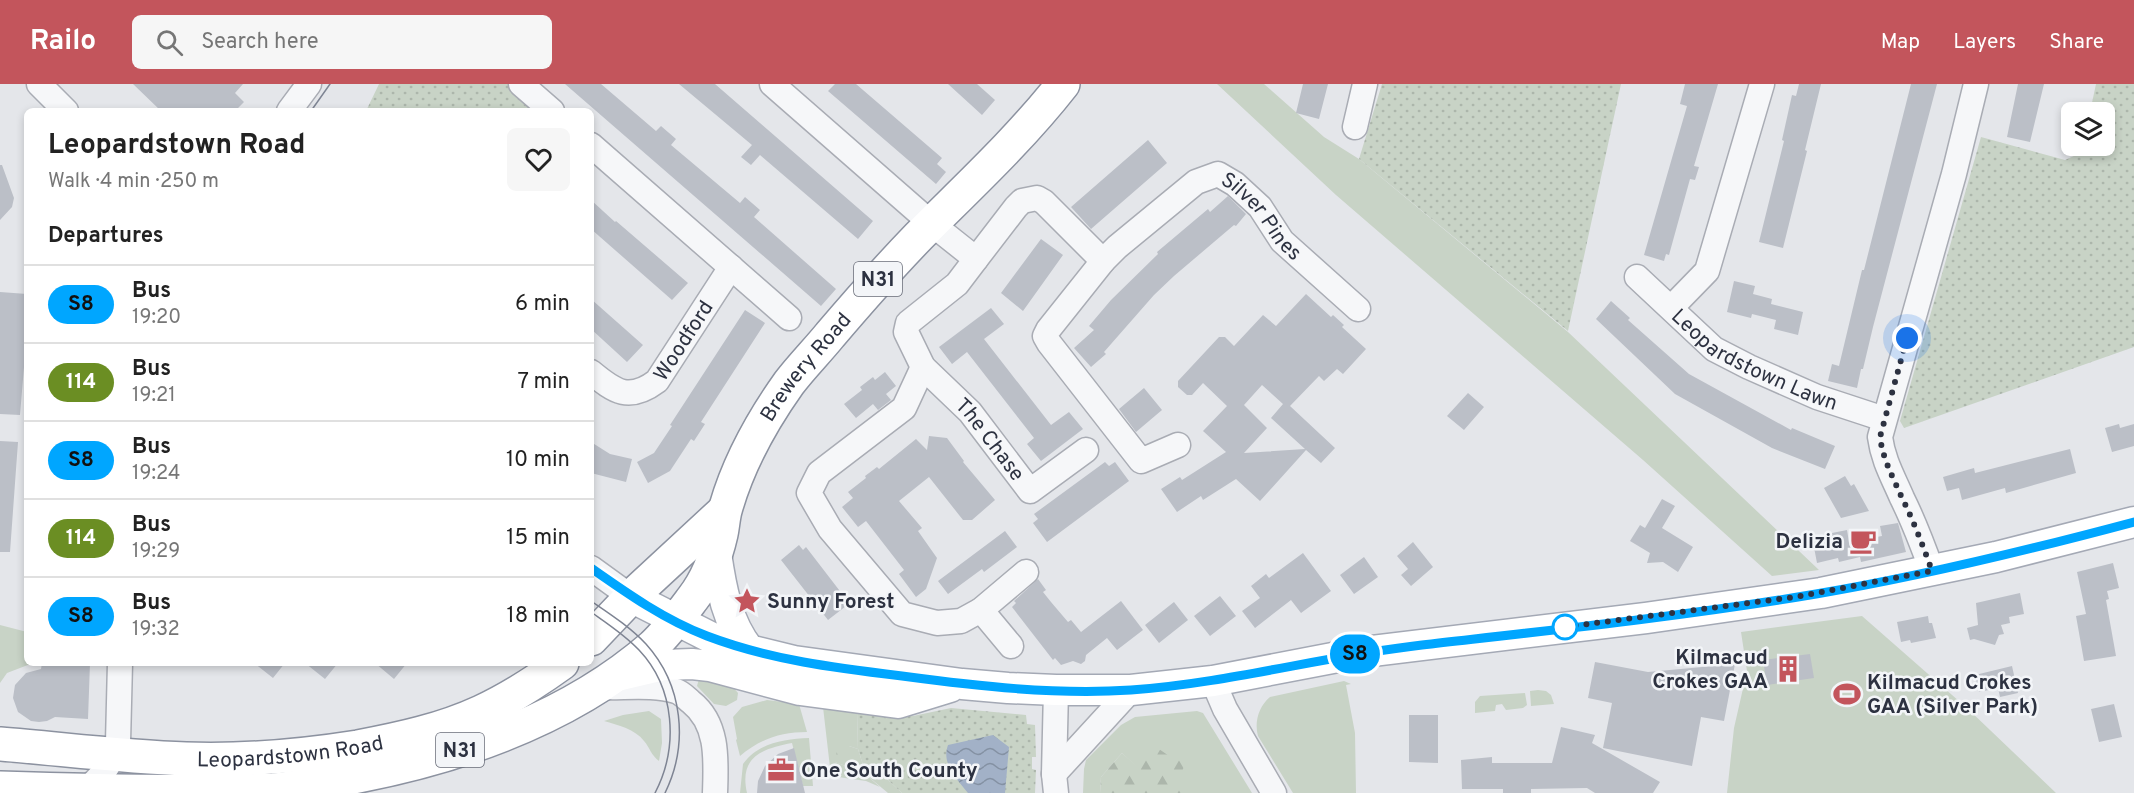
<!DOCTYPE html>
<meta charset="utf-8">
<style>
:root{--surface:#fff;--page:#f6f6f6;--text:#222;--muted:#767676;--line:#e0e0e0;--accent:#c3555c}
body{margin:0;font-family:Overpass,sans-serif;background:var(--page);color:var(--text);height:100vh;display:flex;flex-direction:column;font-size:22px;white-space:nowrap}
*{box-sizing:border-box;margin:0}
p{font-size:20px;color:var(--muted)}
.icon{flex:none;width:33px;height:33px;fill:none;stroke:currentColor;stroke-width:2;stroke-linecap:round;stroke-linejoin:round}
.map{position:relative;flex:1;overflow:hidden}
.drawer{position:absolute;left:24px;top:24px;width:570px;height:558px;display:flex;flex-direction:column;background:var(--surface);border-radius:9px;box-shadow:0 3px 9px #0003}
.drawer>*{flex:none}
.badge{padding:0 12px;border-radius:20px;font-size:21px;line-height:39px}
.tools{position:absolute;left:2061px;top:18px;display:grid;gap:12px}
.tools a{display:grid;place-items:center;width:54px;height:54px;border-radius:9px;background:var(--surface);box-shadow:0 3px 9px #0003;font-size:30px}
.you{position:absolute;width:30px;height:30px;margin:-15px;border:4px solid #fff;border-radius:50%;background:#1a73e8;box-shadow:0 0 0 9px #1a73e833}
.map>.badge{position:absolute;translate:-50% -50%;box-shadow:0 0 0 3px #fff}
h2{padding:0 24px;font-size:22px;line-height:54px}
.round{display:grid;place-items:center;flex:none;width:63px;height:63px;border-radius:9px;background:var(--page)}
.headline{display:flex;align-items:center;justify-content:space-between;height:102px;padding:0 24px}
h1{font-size:28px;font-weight:700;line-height:45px}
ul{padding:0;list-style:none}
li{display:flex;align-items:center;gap:18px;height:78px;padding:0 24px;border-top:2px solid var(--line)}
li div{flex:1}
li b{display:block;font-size:22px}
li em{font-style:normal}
li .badge{min-width:66px;font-weight:700;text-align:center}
header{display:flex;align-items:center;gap:36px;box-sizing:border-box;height:84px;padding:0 30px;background:var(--accent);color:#fff}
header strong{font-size:28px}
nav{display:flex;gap:33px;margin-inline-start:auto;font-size:21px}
.search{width:420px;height:54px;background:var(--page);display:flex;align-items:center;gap:15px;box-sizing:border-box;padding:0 21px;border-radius:9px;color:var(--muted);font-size:22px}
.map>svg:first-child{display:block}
.grass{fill:#c8d3c6}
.forest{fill:url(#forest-firs)}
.park{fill:url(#park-dots)}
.water{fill:url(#water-waves)}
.building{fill:#bbbfc7;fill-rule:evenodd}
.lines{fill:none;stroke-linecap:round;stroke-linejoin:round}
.minor-casing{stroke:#a9acb4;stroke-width:27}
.major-casing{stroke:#a4a9b5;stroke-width:33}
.highway-casing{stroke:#8c92a0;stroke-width:36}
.minor{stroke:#f6f7f9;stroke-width:24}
.major{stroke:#fff;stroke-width:30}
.highway{stroke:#fff;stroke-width:33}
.tram{stroke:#7e8493;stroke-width:1.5}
.line-casing{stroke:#fff;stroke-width:14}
.line{stroke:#00a6ff;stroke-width:9}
.walk{stroke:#2d3241;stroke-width:6;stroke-dasharray:0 10.8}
.stop-dot{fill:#fff;stroke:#00a6ff;stroke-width:3}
.labels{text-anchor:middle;stroke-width:5;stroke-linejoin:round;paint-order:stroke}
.shield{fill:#f3f5f8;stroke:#686c78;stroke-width:1.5}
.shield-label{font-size:20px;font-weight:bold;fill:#2d3241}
.street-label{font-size:21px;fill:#2d3241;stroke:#f3f5f8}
.poi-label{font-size:21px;font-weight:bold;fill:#2d3241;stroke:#f3f5f8;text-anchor:start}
</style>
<header>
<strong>Railo</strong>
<div class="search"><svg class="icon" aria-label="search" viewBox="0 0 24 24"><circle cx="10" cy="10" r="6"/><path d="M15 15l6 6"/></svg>Search here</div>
<nav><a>Map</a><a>Layers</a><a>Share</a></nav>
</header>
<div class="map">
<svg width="2134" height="709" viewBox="0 0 2134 709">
<defs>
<pattern id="forest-firs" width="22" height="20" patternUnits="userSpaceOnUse" patternTransform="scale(1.5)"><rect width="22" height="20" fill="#c8d3c6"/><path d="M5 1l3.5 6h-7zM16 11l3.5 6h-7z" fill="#acb6ab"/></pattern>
<pattern id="park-dots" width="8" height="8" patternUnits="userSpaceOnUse" patternTransform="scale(1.5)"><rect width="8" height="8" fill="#c8d3c6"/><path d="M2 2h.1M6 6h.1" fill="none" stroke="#acb6ab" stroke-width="1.8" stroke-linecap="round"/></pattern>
<pattern id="water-waves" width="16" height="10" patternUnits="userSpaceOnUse" patternTransform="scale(1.5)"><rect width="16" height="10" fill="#a2b1c7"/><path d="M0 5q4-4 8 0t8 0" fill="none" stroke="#8491a3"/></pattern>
</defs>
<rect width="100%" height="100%" fill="#e4e6ea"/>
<path class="grass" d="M1217,0H1264L1324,53L1359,75L1568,248L1819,486L1772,492L1643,376L1336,111Z
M1862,532L1968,625L2056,709H1727L1734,644L1747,587L1741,548Z
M0,541L27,548V579H33L7,589L0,599Z
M699,595L732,602L738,609L737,616L726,622L714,620L697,602Z
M1344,597L1351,600L1346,601L1355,649L1356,709H1293L1258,652C1254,638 1259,622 1270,613Z
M1538,606L1546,607L1551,611L1554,620L1531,622L1530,607Z
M1525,609L1527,621L1523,624L1506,626L1502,620L1496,621L1495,627L1475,629V618L1480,612Z
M767,616L799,620L807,648C781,648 760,655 740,672L736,656L737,655L733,633L742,623Z
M823,623L857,627L858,665L849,662L835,678L864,689L880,703L866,697L831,692Z
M649,627L661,635L662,659L659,677C651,671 650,664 644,657C635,645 618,641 604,637L623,631Z
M1197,627L1203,629L1252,709H1188L1139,685L1122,669L1101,693L1100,709H1083L1084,685L1086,676L1121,641L1135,633Z
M809,654L813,702H803L792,659C761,665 739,673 747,709H740L743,680C758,659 784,655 809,654Z"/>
<path class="forest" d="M1197,644L1181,691L1193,709H1100L1101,693L1122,669L1139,684L1156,663L1175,676L1183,662Z
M838,661L849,662L858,665L864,684L876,694L887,695L902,709H888L864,689L835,678Z"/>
<path class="park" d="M379,0H508L539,27H366Z
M1382,0H1621L1568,247L1359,75Z
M2096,0H2134V263L1904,344L1900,337L1981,53L2065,76L2076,71L2081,62H2104V28H2090Z
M951,624L1026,631L1027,640L1035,641L1036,673H1032V685L1036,686L1035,709H902L887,695L876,694L864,684L858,665L857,627L893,631L894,635L901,634V632H913Z"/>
<path class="water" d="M993,651L1009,663L1005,709H968C957,695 941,680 948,661Z"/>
<path class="building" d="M133,0H243L235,9L244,18L235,27H161Z
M565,0H601L656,47L661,42L676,55L671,61L740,119L745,113L760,126L754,133L836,205L821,222Z
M679,0H715L873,137L858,155L760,71L751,81L741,73L752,61Z
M835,0H856L942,74L937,80L946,88L936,100L828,7Z
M948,0H977L995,16L982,31Z
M1303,0H1328L1319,35L1296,29Z
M1685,0H1718L1694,82L1699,83L1695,96L1690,95L1669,171L1666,170L1664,177L1644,171L1687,22L1680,20Z
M1799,0H1821L1805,66L1807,67L1783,164L1759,158L1784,57L1782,56L1792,11L1796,12Z
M1911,0H1937L1873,243L1863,285H1861L1857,304L1828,297L1832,280L1839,282L1862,186H1864Z
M2018,0H2044L2030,58L2007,53Z
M1148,56L1167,79L1091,145L1071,123Z
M0,81H2L14,114L12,123L0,136Z
M1228,112L1246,130L1236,142L1234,141L1174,192L1154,211L1104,268L1106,270L1091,283L1074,264L1094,246L1089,242L1111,216L1158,170L1157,168L1208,125L1210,128Z
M591,116L615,138L616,137L688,199L672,216L591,145Z
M1041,155L1063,171L1023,227L1001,209Z
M1734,197L1755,202L1753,210L1772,215L1771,220L1803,228L1798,251L1774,245L1776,236L1752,230L1751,234L1727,228Z
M0,208L27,210V247L20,331L0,330Z
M1306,210L1331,233L1333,231L1344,241L1342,243L1366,265L1343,290L1337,285L1324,297L1319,292L1290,322L1335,364L1321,379L1306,366L1260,417L1236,395L1203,416L1201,412L1177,428L1161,405L1180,393L1182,396L1226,368L1203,347L1227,322L1203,299L1192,311H1187L1178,303V297L1219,253H1225L1234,262L1263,231L1276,242ZM1262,301L1283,320L1271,334L1305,365L1244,369L1267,344L1244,321Z
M591,215L643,261L627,278L591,245Z
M1611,217L1630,234L1628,236L1689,290L1791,346L1792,344L1835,362L1825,385L1772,364L1675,310L1596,235Z
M991,224L1004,240L984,255L1051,341L1069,328L1083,345L1041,377L1027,360L1034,354L967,268L952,280L939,263Z
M745,226L765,239L701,338L705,340L694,357L691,355L670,387L648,399L637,378L654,369L672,342L670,341Z
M885,288L896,302L886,310L891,316L878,326L873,320L856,334L844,320L862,306L860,303L873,293L875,296Z
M1144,304L1162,326L1136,348L1119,325Z
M1468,309L1484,323L1464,346L1447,332Z
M2119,340L2120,344L2134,340V362L2112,368L2105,344Z
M929,352L947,354L964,377L963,378L995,416L972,436H963L929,393L899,417L922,444L918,447L937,474L926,505L916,513L899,490L904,486L866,437L858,443L842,423L853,414L848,408L866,394L865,392L877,383L879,385L916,355L927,366Z
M0,357L18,358L10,468H0Z
M591,358L610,370L632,375L626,398L591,389Z
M2070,365L2076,389L2006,409L2005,404L1962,416L1959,404L1947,407L1943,393L1974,384L1975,389Z
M1105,378L1109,382L1115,378L1129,397L1047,458L1033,439L1038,435L1034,430Z
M1845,392L1851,402L1854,400L1869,427L1841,434L1824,404Z
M1662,415L1675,422L1662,444L1693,463L1678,488L1663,478L1647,479L1650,469L1630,457L1640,441L1645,444Z
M1898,439L1906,468L1861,478L1860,473L1839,478L1838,474L1817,479L1812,453L1847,446L1849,458L1882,452L1880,442Z
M1005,447L1017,463L984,488L982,485L948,510L938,497Z
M1413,458L1433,483L1411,502L1401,491L1408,485L1397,472Z
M799,461L803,466L806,463L846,515L843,518L846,522L828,536L781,476Z
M1303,469L1331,507L1301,529L1291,516L1255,544L1242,527L1260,514L1251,502L1266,490L1269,494Z
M1364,473L1378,493L1354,510L1340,491Z
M2113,479L2119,504L2107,507L2109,515L2106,516L2116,572L2084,577L2076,532L2086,530L2077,488Z
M1038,495L1046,506L1043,508L1051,518L1068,538L1071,536L1081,548L1121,517L1143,546L1117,566L1107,554L1086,571L1085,577L1081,580L1073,577L1061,581L1055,574L1053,576L1012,523L1016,519L1014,517Z
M2020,509L2024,530L2009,533L2010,539L2001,541L2004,550L1999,551L1995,561L1974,555L1970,556L1967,544L1978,541L1976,519Z
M1220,512L1236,532L1210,552L1194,532Z
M1174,518L1188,536L1159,559L1145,541Z
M1928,532L1929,539H1932L1936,554L1911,559L1910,556L1901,558L1897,538Z
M1810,570L1814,594L1767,601L1763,576Z
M1595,578L1648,588L1735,580L1724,637L1701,633L1692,682L1603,664L1612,619L1588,614Z
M42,579H90L88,635L55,633L47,637L39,638L31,637L18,628L13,614L15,601L26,589L41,585Z
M254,579H285L273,594Z
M305,579H338L325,595Z
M375,579H407L394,595Z
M2012,582L2018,609L2000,613L1998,604L1979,608L1975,591Z
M2114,620L2122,653L2099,658L2091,625Z
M1409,631H1438V679L1409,678Z
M1561,643L1595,651L1592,659L1660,698L1653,709H1595L1587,704L1531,705V709H1503V705H1462L1461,676L1492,673V679H1552Z
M794,664L805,709H757L758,697L765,682L778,670Z"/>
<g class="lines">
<defs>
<g id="minor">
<path d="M39,0L66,27"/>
<path d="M521,0L552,27"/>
<path id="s1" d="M772,0L932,140L976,175L957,200L908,239L906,248L923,283L970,328L1030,407L1086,366"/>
<path d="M289,27L309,0"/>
<path d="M1355,43L1365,0"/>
<path d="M591,61L789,234"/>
<path d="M976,175L1016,123L1022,117L1037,114L1044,118L1103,177L1048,246L1045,252L1049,259L1141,377L1178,361"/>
<path id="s2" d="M1103,177L1117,163L1196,98L1218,90L1235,100L1260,123L1282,157L1358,225"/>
<path id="s3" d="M1637,193L1714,265L1749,283L1817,313L1884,335"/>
<path d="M1671,224L1707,187L1762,0"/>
<path d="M923,283L904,324L819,389L809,409L830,445L902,530L937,539L961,537L981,526L1026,488"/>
<path id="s4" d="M591,288C615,308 629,318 657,297L731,183"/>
<path d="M591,484L631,513"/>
<path d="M1932,487C1923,462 1914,438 1902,414C1893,393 1883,376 1880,353L1954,90L1976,0"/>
<path d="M981,526L1011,562"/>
<path d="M1213,597L1225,625L1274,709"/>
<path d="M601,603C624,604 653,600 676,607C682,609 686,614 691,618C719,640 716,677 715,709"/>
<path d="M1056,606L1054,690L1056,709"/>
<path d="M1054,690L1131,606"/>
<path d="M84,707C101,694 113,679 118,658L120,579"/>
</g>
<path id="major" d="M716,469C721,504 727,538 749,566
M631,513L710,553L749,566L794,577L962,600L1008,604L1056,606H1131L1213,597L1364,568L1646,534L1821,509L1996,473L2134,438
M613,593L664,581L692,580L710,582L800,606L898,619L950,603"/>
<g id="highway">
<path d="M591,555L631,513L724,427"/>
<path id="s5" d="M0,660C62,665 124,673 186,675C244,677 301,672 358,663C400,655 442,646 481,628C509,615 537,597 562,579"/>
<path id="s6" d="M0,704C90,707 182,709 273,706C298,704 323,699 348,694C456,674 569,635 653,562C668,548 681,530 693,514C707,496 716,472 721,450C723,441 723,432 726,423C739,378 762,337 789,299C802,282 817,267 830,251C859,217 888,184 919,152C968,103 1020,55 1063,0"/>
</g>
</defs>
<use href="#minor" class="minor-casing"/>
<use href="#major" class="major-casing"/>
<use href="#highway" class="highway-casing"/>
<use href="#minor" class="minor"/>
<use href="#major" class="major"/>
<use href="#highway" class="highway"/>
<path class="tram" d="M311,27L330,0
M591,517C610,530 630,543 646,560C683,601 689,660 665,709
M591,528C608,540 625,551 639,566C675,604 679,663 655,709"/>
</g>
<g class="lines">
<defs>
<path id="line" d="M591,484C628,510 665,536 707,552C770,576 836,584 902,592C977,602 1055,611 1131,606C1229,599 1324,572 1422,561C1553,546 1686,532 1816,510C1923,492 2029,466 2134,438"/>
</defs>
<use href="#line" class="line-casing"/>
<use href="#line" class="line"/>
<path class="walk" d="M1565,543L1795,513L1932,487C1923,462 1914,438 1902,414C1893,393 1883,376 1880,353L1907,254"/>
</g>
<defs>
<symbol id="cafe-bare" viewBox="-9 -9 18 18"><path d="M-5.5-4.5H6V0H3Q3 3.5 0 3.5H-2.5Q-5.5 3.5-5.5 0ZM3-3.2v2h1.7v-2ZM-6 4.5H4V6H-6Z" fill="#c3555c" stroke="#f3f5f8" stroke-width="2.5" paint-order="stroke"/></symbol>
<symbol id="sight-bare" viewBox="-9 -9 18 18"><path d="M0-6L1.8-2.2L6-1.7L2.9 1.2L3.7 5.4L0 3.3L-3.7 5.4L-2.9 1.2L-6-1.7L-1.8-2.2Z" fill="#c3555c" stroke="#f3f5f8" stroke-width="2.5" paint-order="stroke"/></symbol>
<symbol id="building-bare" viewBox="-9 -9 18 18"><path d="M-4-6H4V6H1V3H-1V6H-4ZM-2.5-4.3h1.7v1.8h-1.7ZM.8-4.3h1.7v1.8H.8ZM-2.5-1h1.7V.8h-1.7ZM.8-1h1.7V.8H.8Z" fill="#c3555c" stroke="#f3f5f8" stroke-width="2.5" paint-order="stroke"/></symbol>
<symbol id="stadium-bare" viewBox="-9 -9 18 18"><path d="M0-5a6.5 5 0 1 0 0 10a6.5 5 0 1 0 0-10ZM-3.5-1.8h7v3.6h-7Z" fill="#c3555c" stroke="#f3f5f8" stroke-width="2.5" paint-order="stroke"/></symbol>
<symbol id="office-bare" viewBox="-9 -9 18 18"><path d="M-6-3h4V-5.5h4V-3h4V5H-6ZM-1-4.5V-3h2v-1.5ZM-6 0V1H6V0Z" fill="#c3555c" stroke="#f3f5f8" stroke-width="2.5" paint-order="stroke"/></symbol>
</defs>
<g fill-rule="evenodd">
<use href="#cafe-bare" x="1844" y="438" width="38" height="38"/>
<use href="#sight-bare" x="728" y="498" width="38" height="38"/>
<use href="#building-bare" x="1769" y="566" width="38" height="38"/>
<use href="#stadium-bare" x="1828" y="591" width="38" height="38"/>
<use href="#office-bare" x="762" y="667" width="38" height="38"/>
</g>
<circle class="stop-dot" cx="1565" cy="543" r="12"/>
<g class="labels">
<g class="shield">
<rect x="854" y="178" width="48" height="34" rx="4.5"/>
<rect x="436" y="649" width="48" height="34" rx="4.5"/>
</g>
<g class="shield-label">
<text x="878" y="202">N31</text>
<text x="460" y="673">N31</text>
</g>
<g class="street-label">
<text dy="7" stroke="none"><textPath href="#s2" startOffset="207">Silver Pines</textPath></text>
<text dy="7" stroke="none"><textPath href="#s4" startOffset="123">Woodford</textPath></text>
<text dy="7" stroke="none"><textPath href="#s3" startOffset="146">Leopardstown Lawn</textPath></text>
<text dy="7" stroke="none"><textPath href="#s6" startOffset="1008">Brewery Road</textPath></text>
<text dy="7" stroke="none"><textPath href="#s1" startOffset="510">The Chase</textPath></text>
<text dy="7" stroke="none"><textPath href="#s5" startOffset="291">Leopardstown Road</textPath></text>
</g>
<g class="poi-label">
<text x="1843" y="464" text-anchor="end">Delizia</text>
<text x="767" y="524">Sunny Forest</text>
<text x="1768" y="580" text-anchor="end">Kilmacud<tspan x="1768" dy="24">Crokes GAA</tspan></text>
<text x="1867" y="605">Kilmacud Crokes<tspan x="1867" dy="24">GAA (Silver Park)</tspan></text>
<text x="801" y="693">One South County</text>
</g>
</g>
</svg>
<div class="tools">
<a><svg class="icon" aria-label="layers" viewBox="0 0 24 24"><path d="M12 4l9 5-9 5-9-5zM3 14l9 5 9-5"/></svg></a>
</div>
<div class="you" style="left:1907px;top:254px"></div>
<b class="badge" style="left:1355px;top:570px;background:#00a6ff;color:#111">S8</b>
<section class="drawer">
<div class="headline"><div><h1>Leopardstown Road</h1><p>Walk · 4 min · 250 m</p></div><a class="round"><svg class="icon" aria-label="heart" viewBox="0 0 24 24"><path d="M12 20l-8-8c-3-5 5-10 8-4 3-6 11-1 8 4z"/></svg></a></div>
<h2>Departures</h2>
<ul>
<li><span class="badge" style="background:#00a6ff;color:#111">S8</span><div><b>Bus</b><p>19:20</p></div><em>6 min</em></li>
<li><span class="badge" style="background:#6b8e23;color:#fff">114</span><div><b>Bus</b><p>19:21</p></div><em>7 min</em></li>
<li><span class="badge" style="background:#00a6ff;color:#111">S8</span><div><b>Bus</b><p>19:24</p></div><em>10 min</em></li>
<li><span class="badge" style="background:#6b8e23;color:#fff">114</span><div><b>Bus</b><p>19:29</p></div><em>15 min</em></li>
<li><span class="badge" style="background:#00a6ff;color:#111">S8</span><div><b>Bus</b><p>19:32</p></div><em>18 min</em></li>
</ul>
</section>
</div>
